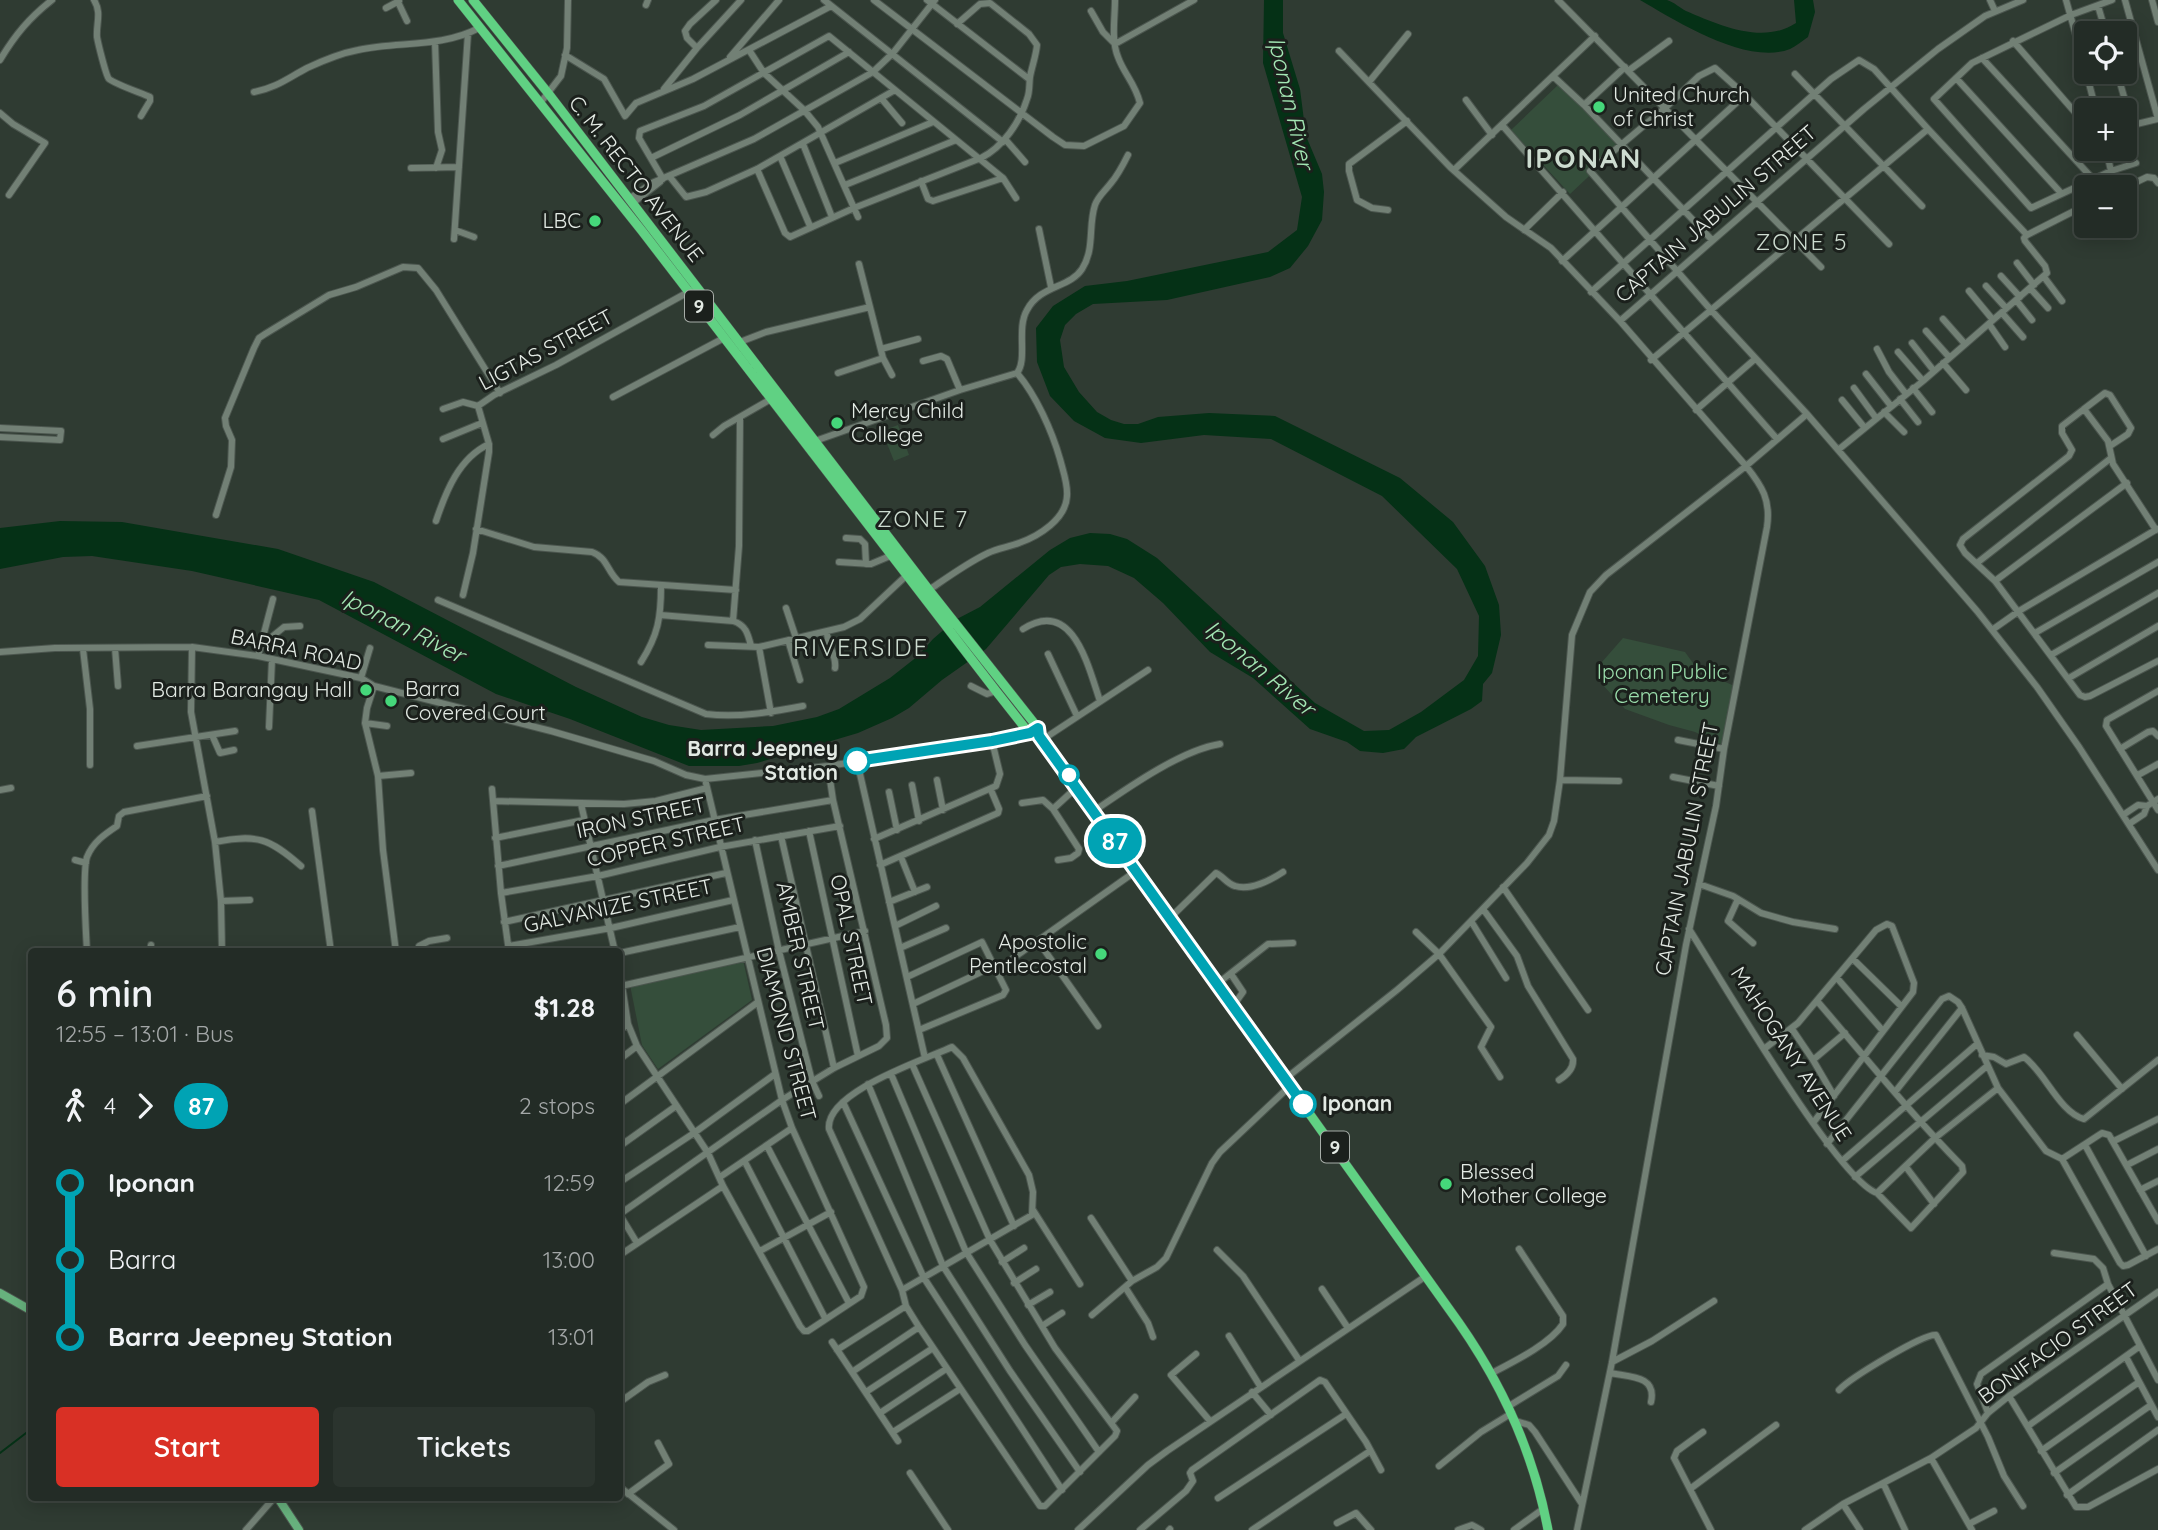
<!DOCTYPE html>
<meta charset="utf-8">
<style>
:root{--surface:#232c26;--page:#2b342e;--text:#f1f3f6;--muted:#a3a7a7;--line:#404843;--accent:#d93025}
body{margin:0;font-family:Quicksand,sans-serif;background:var(--page);color:var(--text);height:100vh;display:flex;flex-direction:column;font-size:26px;white-space:nowrap}
*{box-sizing:border-box;margin:0}
p{font-size:23px;color:var(--muted)}
.icon{flex:none;width:38px;height:38px;fill:none;stroke:currentColor;stroke-width:2;stroke-linecap:round;stroke-linejoin:round}
.map{position:relative;flex:1;overflow:hidden}
.panel{position:absolute;left:28px;top:948px;width:595px;height:553px;display:flex;flex-direction:column;background:var(--surface);border-radius:7px;box-shadow:0 4px 18px #0003,0 0 0 2px var(--line)}
.panel>*{flex:none}
.badge{padding:0 14px;border-radius:23px;font-size:24px;line-height:46px}
.tools{position:absolute;left:2074px;top:21px;display:grid;gap:14px}
.tools a{display:grid;place-items:center;width:63px;height:63px;border-radius:7px;background:var(--surface);box-shadow:0 4px 18px #0003,0 0 0 2px var(--line);font-size:35px}
.map>.badge{position:absolute;translate:-50% -50%;box-shadow:0 0 0 4px #fff}
.legs{display:flex;align-items:center;gap:10px;height:77px;padding:0 28px;font-size:23px}
.legs p{margin-inline-start:auto}
.overview{display:flex;align-items:center;justify-content:space-between;height:119px;padding:0 28px}
h1{font-size:38px;font-weight:600;line-height:52px}
.primary-button{display:flex;gap:14px;margin-top:auto;padding:14px 28px}
.primary-button a{flex:1;height:80px;border-radius:7px;background:var(--accent);color:#fff;font-size:28px;font-weight:600;line-height:80px;text-align:center}
.primary-button a+a{background:var(--page);color:var(--text)}
ul{padding:0 28px;list-style:none}
li{display:flex;align-items:center;gap:24px;height:77px;font-size:26px}
li i{display:grid;place-items:center;width:10px;height:100%;margin:0 9px;background:currentColor}
li i::after{content:'';width:18px;height:18px;margin:-9px;border:5px solid;border-radius:50%;background:var(--surface)}
li p{margin-inline-start:auto}
li:first-child i{background:linear-gradient(#0000 50%,currentColor 0)}
li:last-child i{background:linear-gradient(currentColor 50%,#0000 0)}
.map>svg:first-child{display:block}
.green{fill:#354e3b}
.water{fill:#053116}
.lines{fill:none;stroke-linecap:round;stroke-linejoin:round}
.stream{stroke:#053116;stroke-width:2}
.minor-casing{stroke:#4c564f;stroke-width:8}
.major-casing{stroke:#4c564f;stroke-width:10}
.highway-casing{stroke:#4c564f;stroke-width:10}
.minor{stroke:#728075;stroke-width:6}
.major{stroke:#67b17d;stroke-width:8}
.highway{stroke:#60d183;stroke-width:9}
.line-1-casing{stroke:#fff;stroke-width:16}
.line-1{stroke:#00a3b4;stroke-width:10}
.poi-dot{fill:#45d77a;stroke:#1b201c;stroke-width:2.5}
.stop-1-dot{fill:#fff;stroke:#00a3b4;stroke-width:3.5}
.labels{text-anchor:middle;stroke-width:6;stroke-linejoin:round;paint-order:stroke}
.shield{fill:#1b201c;stroke:#a7ada8;stroke-width:2}
.shield-label{font-size:19px;font-weight:bold;fill:#e3eae4}
.poi-label{font-size:21px;fill:#e3eae4;stroke:#1b201c;text-anchor:start}
.street-label{font-size:21px;fill:#e3eae4;stroke:#1b201c}
.park-label{font-size:21px;fill:#9addab;stroke:#1b201c}
.stop-label{font-size:21px;font-weight:bold;fill:#e3eae4;stroke:#1b201c;text-anchor:end}
.water-label{font-size:23px;font-style:italic;fill:#a3e7b4;stroke:#1b201c}
.neighbourhood-label{font-size:23px;letter-spacing:2px;fill:#cddcd0;stroke:#1b201c}
.quarter-label{font-size:24px;letter-spacing:2px;fill:#cddcd0;stroke:#1b201c}
.district-label{font-size:28px;font-weight:bold;letter-spacing:2px;fill:#cddcd0;stroke:#1b201c}
</style>
<div class="map">
<svg width="2158" height="1530" viewBox="0 0 2158 1530">
<rect width="100%" height="100%" fill="#2f3b32"/>
<path class="green" d="M1559,84L1620,147L1570,194L1511,130Z
M898,425L909,455L894,461L882,431Z
M1623,638L1685,652L1698,670L1739,688L1727,747L1695,732L1669,725L1625,709L1601,683L1602,662Z
M743,960L752,1000L658,1069L642,1045L630,985Z"/>
<path class="water" d="M1264,0H1283V33L1300,89L1306,136L1322,174L1324,192L1322,220L1308,246L1290,268L1270,277L1167,300L1093,304L1076,314L1065,325L1060,340L1064,367L1079,392L1097,412L1111,420L1124,424H1138L1158,417L1209,413L1275,416L1400,478L1453,522L1485,566L1499,605L1501,635L1492,673L1483,684L1482,701L1471,709L1416,737L1404,749L1383,753L1360,751L1347,742L1310,729L1253,678L1210,652L1163,603L1134,578L1108,566L1080,564L1061,567L1049,575L986,649L942,680L909,708L892,718L858,733L757,763L739,766H689L570,719L496,694L319,600L192,571L92,556L63,557L0,569V528L60,521L122,522L278,549L374,582L576,687L642,717L669,725L701,730L773,726L817,717L839,709L890,678L918,656L933,639L955,620L980,607L1050,550L1070,538L1090,533L1110,534L1127,539L1157,558L1315,703L1364,731L1389,730L1421,712L1464,680L1478,656L1479,616L1457,569L1382,496L1271,439L1204,435L1141,443L1105,438L1074,421L1050,396L1037,362L1036,328L1053,306L1085,286L1127,281L1268,252L1297,230L1302,197L1263,63Z
M1640,0C1648,0 1659,0 1667,0C1674,2 1680,8 1686,11C1719,25 1763,45 1796,23L1794,0H1813L1815,12L1808,37C1802,41 1796,46 1790,49C1747,66 1676,21 1640,0Z"/>
<g class="lines">
<path class="stream" d="M0,1453L30,1430"/>
<defs>
<path id="minor" d="M94,0C102,13 96,23 97,37C98,43 106,76 109,79C115,84 141,93 150,97V101L141,116
M824,0L1003,142
M874,0L1053,137L1065,145L1084,146L1124,126L1140,103C1135,83 1124,74 1118,57C1111,40 1115,18 1115,0
M927,0L1029,79
M1558,0L1821,267
M1990,0L1995,11
M2066,0L2086,71
M2112,0L2071,15L1972,63L1934,99L2031,208L2111,171L2136,163
M2125,0L2158,119
M2152,0L2158,22
M398,2L407,21
M646,5L648,0
M2098,6L2106,33
M386,8L399,1
M1091,11L1103,32L1115,44L1194,0
M2013,41L2086,125
M435,42L438,132L442,150L436,168
M697,48L687,38L685,31L690,24L716,0
M749,50L764,73L804,110L818,127L858,217
M1339,51L1450,167L1506,217L1551,248L1620,321L1746,466C1762,486 1771,500 1767,527L1724,749L1716,806L1686,945L1612,1362L1577,1530
M565,55L604,79L625,116L636,103L693,79L831,6
M730,57L779,0
M1982,58L2093,179
M0,60C15,35 29,18 52,0
M1628,71L1669,41
M2086,72L2096,110
M2117,72L2132,125
M1795,74L1922,206
M1554,77L1584,105L1712,240
M1956,78L2061,193
M1369,82L1408,34
M664,89L697,48L741,0
M254,92C276,88 288,78 307,68C322,61 342,53 358,50C398,41 441,48 479,28
M881,98L902,123
M1466,100L1492,135
M541,102L561,76L567,48L568,0
M1584,105L1625,67
M0,113L13,124L45,143L9,195
M1502,125L1777,439
M2124,127L2158,119
M1005,139L1025,162
M803,144L832,217
M2106,149L2111,171
M780,156L810,226
M651,158L740,115L849,52
M835,163L933,122
M411,168L459,167
M757,169L785,233L790,237L854,208L981,158C1003,147 1020,122 1027,99C1030,92 1029,84 1030,77C1032,66 1036,56 1037,45L1029,34L990,3L980,4L957,24
M1454,170L1595,36
M670,177L686,197L706,192L757,169L895,90
M1003,178L1016,198
M663,179L639,138L640,131L704,106L829,36L1003,178L933,201L928,199L921,181
M845,185L956,140
M2124,188L2147,177L2154,178L2158,183
M629,199L652,183L754,139L873,72L893,53L935,0
M633,203L660,182
M1388,210L1372,208L1357,200L1349,171V164L1407,121
M1039,229L1051,287
M455,230L474,237
M1524,230L1563,192
M2027,235L2086,205
M454,239L468,33
M1889,244L1745,95L1715,68L1699,76L1666,107L1590,171L1711,310L1807,414L1977,611L2037,687L2079,747L2158,870
M1562,261L1745,95
M2017,263L2034,285
M859,264L883,358L892,375
M2001,276L2020,297
M2044,277L2062,301
M1986,286L2006,308
M2030,288L2048,308
M1969,291L1993,320
M1591,292L1831,79L1859,60L1874,69L1928,129L2027,235L2024,238L2025,241L2045,266L2047,273L1923,381L1838,450
M2016,300L2032,320
M2002,313L2023,337
M1943,319L1965,344
M1620,321L1864,109L1938,49L1985,16L2023,0
M1989,324L2005,347
M1926,331L1949,357
M740,342L766,332L870,307
M1912,343L1934,371
M881,349L918,339
M1877,349L1889,372L1906,394
M1898,352L1923,381
M1651,360L1928,129
M923,361L941,356L947,359L960,390
M1943,363L1966,390
M838,373L883,358
M1866,374L1891,406
M1854,388L1876,418
M1913,388L1932,412
M613,397L724,338
M1900,399L1918,422
M1842,400L1864,427
M478,406L494,395L556,365L692,290
M443,409L463,402L478,406
M2084,409L2062,426V433L2072,450L2069,456L1963,539L1960,545L1965,553L1995,581L2080,695L2085,697L2090,696L2158,661
M1696,410L1755,359
M1884,412L1904,432
M740,418L739,546L733,621C746,625 748,634 751,646
M0,428L61,431L60,440L0,437
M713,435L724,426L771,399
M443,439L482,423
M815,441L960,390L1017,373C1028,359 1016,329 1027,310C1040,285 1070,288 1082,269C1095,249 1088,226 1095,205C1098,196 1105,191 1111,183C1118,175 1123,165 1128,155
M2110,446L2128,434L2131,428L2110,395L2105,393L2084,409L2108,441L2113,464L2156,530
M216,515L231,467L232,440L226,426L225,418L254,348L259,338L265,334L329,295L356,287L403,267L418,268L436,290L500,393
M436,521C446,491 459,458 489,444
M476,529L534,547L592,552C608,558 607,572 619,582L736,590
M846,538L860,539L865,544L866,564
M839,562L871,564L890,556
M1977,563L2111,458
M1995,581L2127,483
M929,590C948,577 967,563 988,553C998,548 1009,547 1019,543C1039,536 1066,519 1067,496C1068,484 1063,471 1060,459C1052,431 1036,395 1017,373
M463,595L473,553L489,452V444L478,406
M438,600L706,714C739,718 771,712 803,706
M786,608L796,638
M660,615L733,621
M1023,629C1073,597 1088,666 1100,701
M1992,630L2019,611L2157,529
M827,632C827,646 837,655 835,668
M2035,633L2158,562
M788,640L800,680
M263,644L284,627L300,626
M708,645L759,647L844,627L860,619L908,574
M192,647L191,712L215,842L221,901L222,952
M759,647L771,713
M115,648L118,686
M83,649L90,709V765
M0,652L55,648L192,647L258,656L361,678L374,686L551,731L654,761L686,775L705,779L828,766L992,741L1032,732
M1048,654L1077,716
M2051,655L2158,593
M258,656L273,599
M641,662C658,635 661,618 661,586
M361,678L370,648
M2069,678L2158,626
M374,686L367,708L365,723L378,776L383,850L396,952
M971,686L987,694L996,691
M2158,691L2107,720L2106,726L2158,810
M365,723L387,726
M269,727L272,659
M212,735L220,753L234,750
M1042,740L1148,670
M1678,740L1724,749
M137,746L235,731
M2120,749L2148,732L2153,731L2158,736
M857,761L925,1058
M2138,775L2158,764
M378,776L411,773
M1673,777L1719,786
M937,780L943,810
M1560,780L1619,781
M912,785L919,821
M492,789L501,893L509,952
M0,790L11,788
M889,792L897,830
M493,801L624,804L656,801L707,788
M1022,803L1043,800L1053,809L1077,787
M581,804L615,952
M1053,809L1079,849L1078,853L1071,858L1058,860
M312,811L331,952
M1094,811C1126,789 1181,750 1220,744
M2123,815L2138,805L2147,806
M2129,824L2144,814L2147,806L2158,799
M809,831L858,1056
M781,836L834,1068
M495,838L584,820
M874,839L996,786L1000,774L992,741
M755,840L779,951L812,1081L819,1096
M215,842C257,834 269,838 301,866
M901,857L915,892
M75,860L86,863
M880,865L998,813L999,809L991,790
M498,866L714,820L833,800
M1699,884L1733,896L1761,913L1793,922L1835,929
M1503,887L1588,1010
M501,893L598,876L720,847L840,826
M1738,899L1728,921L1753,943
M221,901L250,900
M889,902L927,887
M1483,909L1517,956L1528,986L1573,1059C1574,1069 1567,1075 1559,1080
M1169,919L1216,873C1223,876 1227,884 1235,886C1250,891 1271,880 1283,872
M1471,921L1506,978
M504,922L726,873
M895,926L936,906
M1689,929C1718,974 1838,1181 1877,1193L1935,1138L1998,1088
M1416,932L1439,954L1491,1027L1481,1047L1500,1077
M1038,941L1098,1026
M509,946L611,928L733,900
M900,948L946,928
M87,952C86,932 82,873 87,857C93,842 105,834 117,826L119,816L124,812L207,796
M150,952L151,945
M418,952L419,946L429,941L447,938
M620,953L740,927
M1012,959L1136,871
M1853,959L1901,1006
M620,972L628,1024L637,1046L708,1153L723,1186L800,1326L804,1331H808L861,1296L864,1287L792,1128L782,1100L705,779
M1231,974L1243,992L1233,1006
M907,977L982,942L1006,990L1003,995L919,1030
M1837,978L1883,1031
M1217,984L1268,944L1293,943
M621,986L865,931
M1818,1002C1865,1057 1911,1114 1962,1166L1963,1172L1911,1228L1877,1193
M913,1004L994,966
M1792,1029L1813,1060L1834,1096
M620,1030L628,1024
M2077,1035L2122,1089
M1764,1049L1798,1023L1876,930L1887,924L1892,926L1914,983L1913,992L1813,1123
M937,1055L1014,1226
M1982,1055L1994,1057L2006,1064L2024,1057C2045,1072 2059,1112 2084,1119L2158,1060
M620,1059L637,1046
M1813,1060L1845,1033
M891,1074L966,1252L1025,1345L1099,1452
M1285,1079L1397,990L1439,954L1527,863L1549,835L1554,821L1560,780L1572,635L1590,592L1606,575L1746,466L1807,414
M868,1084L943,1266L1010,1371L1080,1472
M1895,1092L1962,1008
M843,1102L924,1278L1062,1490
M620,1104L758,1002
M2114,1141L2158,1119
M1827,1144L1942,999L1949,996L1958,1002L1962,1008L1998,1088L2046,1151L2062,1159L2120,1263L2123,1266L2128,1265L2158,1249
M2085,1145L2146,1256
M620,1146L676,1106
M767,1146L849,1303
M2062,1159L2102,1133L2109,1135L2158,1221
M1842,1161L1977,1044
M745,1162L825,1318
M2127,1165L2158,1149
M1906,1167L1934,1204
M720,1177L792,1128
M1855,1177L1987,1066
M620,1182L694,1133L775,1074
M2140,1190L2158,1181
M1033,1210L1080,1284
M620,1214L782,1100L834,1068L879,1046L887,1038L886,1025L833,800L828,766
M620,1215L637,1243
M1091,1218L1132,1281
M1217,1250L1243,1276L1299,1360
M760,1251L831,1212
M2054,1253L2094,1259L2103,1268L2108,1284L2158,1380
M620,1255L723,1186
M1002,1262L1024,1248
M1014,1283L1036,1269
M1125,1287L1148,1323L1153,1337
M1322,1289L1348,1328
M902,1290L1032,1215L1033,1192L1029,1175L963,1058L952,1047C924,1060 825,1092 829,1129L902,1290L906,1306L919,1327L1040,1506H1045L1115,1436L1117,1431L1055,1348L990,1240L912,1064
M1028,1305L1050,1292
M1092,1315L1132,1281L1157,1267L1166,1258L1212,1163L1220,1152L1290,1086
M1042,1326L1062,1313
M1229,1336L1260,1386
M832,1342L898,1441
M837,1350L906,1306
M1196,1354L1171,1375L1210,1421
M2126,1357L2158,1417
M1612,1362L1652,1341L1714,1301
M852,1372L919,1327
M1492,1373C1513,1362 1550,1344 1563,1324V1316L1519,1249
M1610,1373C1629,1377 1657,1375 1651,1402
M1839,1390C1850,1378 1924,1333 1936,1335L1988,1437L2004,1476L2023,1506
M866,1392L933,1348
M1252,1392L1271,1415
M2009,1396L2076,1507H2088L2158,1469
M620,1402L648,1382L665,1375
M1509,1406L1558,1376L1566,1365
M880,1413L946,1369
M1988,1413L1977,1384L1981,1374L2108,1284
M1516,1421L1529,1425L1535,1432L1582,1504
M1111,1423L1135,1397
M2028,1426L2140,1346
M893,1432L960,1389
M1703,1432L1677,1451L1674,1458L1711,1530
M2041,1451L2139,1382
M1931,1458L1972,1530
M1439,1466L1481,1432L1512,1413
M910,1473L948,1530
M2054,1473L2151,1405
M1884,1485L1905,1530
M620,1487L674,1530
M1690,1489L1776,1425
M628,1494L669,1464L658,1443
M2067,1495L2158,1430
M1218,1498L1346,1414
M1843,1504L1860,1530
M1337,1523L1356,1513L1371,1530
M1969,1524L1994,1511
M246,1530L274,1498
M1078,1530L1148,1465L1167,1451L1426,1276
M1140,1530L1186,1491L1193,1481L1190,1473L1192,1470L1320,1380L1325,1382L1366,1442L1381,1470
M1169,1530L1170,1529
M1252,1530L1370,1451
M1458,1530L1472,1525L1481,1530
M1514,1530L1543,1509
M1805,1530L1843,1504L1931,1458L1976,1428L1988,1413L2009,1396L2158,1292"/>
<path id="major" d="M0,1293L32,1311
M278,1498L299,1530"/>
<path id="highway" d="M458,0L642,231L996,691L1029,733L1039,735
M473,0L548,93L929,590L1038,728L1039,735L1459,1323C1503,1386 1534,1454 1548,1530"/>
</defs>
<use href="#minor" class="minor-casing"/>
<use href="#major" class="major-casing"/>
<use href="#highway" class="highway-casing"/>
<use href="#minor" class="minor"/>
<use href="#major" class="major"/>
<use href="#highway" class="highway"/>
</g>
<g class="lines">
<defs>
<path id="line-1" d="M857,761L992,741L1030,733L1038,728L1039,736L1303,1104"/>
</defs>
<use href="#line-1" class="line-1-casing"/>
<use href="#line-1" class="line-1"/>
</g>
<g class="poi-dot">
<circle cx="1599" cy="107" r="7"/>
<circle cx="595" cy="221" r="7"/>
<circle cx="837" cy="423" r="7"/>
<circle cx="366" cy="690" r="7"/>
<circle cx="391" cy="701" r="7"/>
<circle cx="1101" cy="954" r="7"/>
<circle cx="1446" cy="1184" r="7"/>
</g>
<g class="stop-1-dot">
<circle cx="857" cy="761" r="12"/>
<circle cx="1069" cy="775" r="9"/>
<circle cx="1303" cy="1104" r="12"/>
</g>
<g class="labels">
<g class="shield">
<rect x="685" y="290.5" width="28" height="31" rx="5"/>
<rect x="1321" y="1131.5" width="28" height="31" rx="5"/>
</g>
<g class="shield-label">
<text x="699" y="313">9</text>
<text x="1335" y="1154">9</text>
</g>
<g class="poi-label">
<text x="1613" y="102">United Church<tspan x="1613" dy="24">of Christ</tspan></text>
<text x="581" y="228" text-anchor="end">LBC</text>
<text x="851" y="418">Mercy Child<tspan x="851" dy="24">College</tspan></text>
<text x="405" y="696">Barra<tspan x="405" dy="24">Covered Court</tspan></text>
<text x="352" y="697" text-anchor="end">Barra Barangay Hall</text>
<text x="1087" y="949" text-anchor="end">Apostolic<tspan x="1087" dy="24">Pentlecostal</tspan></text>
<text x="1460" y="1179">Blessed<tspan x="1460" dy="24">Mother College</tspan></text>
</g>
<g class="street-label">
<text transform="translate(636 179) rotate(52)" y="7">C. M. RECTO AVENUE</text>
<text transform="translate(1716 214) rotate(-41)" y="7">CAPTAIN JABULIN STREET</text>
<text transform="translate(546 350) rotate(-28)" y="7">LIGTAS STREET</text>
<text transform="translate(296 650) rotate(12)" y="7">BARRA ROAD</text>
<text transform="translate(641 818) rotate(-12)" y="7">IRON STREET</text>
<text transform="translate(666 842) rotate(-13)" y="7">COPPER STREET</text>
<text transform="translate(1687 849) rotate(-79)" y="7">CAPTAIN JABULIN STREET</text>
<text transform="translate(618 906) rotate(-12)" y="7">GALVANIZE STREET</text>
<text transform="translate(851 940) rotate(78)" y="7">OPAL STREET</text>
<text transform="translate(800 956) rotate(77)" y="7">AMBER STREET</text>
<text transform="translate(786 1034) rotate(75)" y="7">DIAMOND STREET</text>
<text transform="translate(1791 1054) rotate(57)" y="7">MAHOGANY AVENUE</text>
<text transform="translate(2058 1343) rotate(-36)" y="7">BONIFACIO STREET</text>
</g>
<g class="park-label">
<text x="1662" y="679">Iponan Public<tspan x="1662" dy="24">Cemetery</tspan></text>
</g>
<g class="stop-label">
<text x="838" y="756">Barra Jeepney<tspan x="838" dy="24">Station</tspan></text>
<text x="1322" y="1111" text-anchor="start">Iponan</text>
</g>
<g class="water-label">
<text transform="translate(1291 103) rotate(77)" y="8">Iponan River</text>
<text transform="translate(403 626) rotate(27)" y="8">Iponan River</text>
<text transform="translate(1260 668) rotate(40)" y="8">Iponan River</text>
</g>
<g class="neighbourhood-label">
<text x="1802" y="250">ZONE 5</text>
<text x="923" y="527">ZONE 7</text>
</g>
<g class="quarter-label">
<text x="861" y="656">RIVERSIDE</text>
</g>
<g class="district-label">
<text x="1584" y="168">IPONAN</text>
</g>
</g>
</svg>
<div class="tools">
<a><svg class="icon" aria-label="locate" viewBox="0 0 24 24"><circle cx="12" cy="12" r="6"/><path d="M12 2v4M12 18v4M2 12h4M18 12h4"/></svg></a>
<a>+</a>
<a>−</a>
</div>
<b class="badge" style="left:1115px;top:841px;background:#00a3b4;color:#fff">87</b>
<section class="panel">
<div class="overview"><div><h1>6 min</h1><p>12:55 – 13:01 · Bus</p></div><b>$1.28</b></div>
<div class="legs"><svg class="icon" aria-label="walk" viewBox="0 0 24 24"><circle cx="13" cy="4" r="2"/><path d="M13 8l-2 6 4 7M11 14l-3 7M7 12l3-4h3l4 4"/></svg>4<svg class="icon" aria-label="forward" viewBox="0 0 24 24"><path d="M9 5l7 7-7 7"/></svg><b class="badge" style="background:#00a3b4;color:#fff">87</b><p>2 stops</p></div>
<ul>
<li><i style="color:#00a3b4"></i><b>Iponan</b><p>12:59</p></li>
<li><i style="color:#00a3b4"></i><span>Barra</span><p>13:00</p></li>
<li><i style="color:#00a3b4"></i><b>Barra Jeepney Station</b><p>13:01</p></li>
</ul>
<div class="primary-button"><a>Start</a><a>Tickets</a></div>
</section>
</div>
